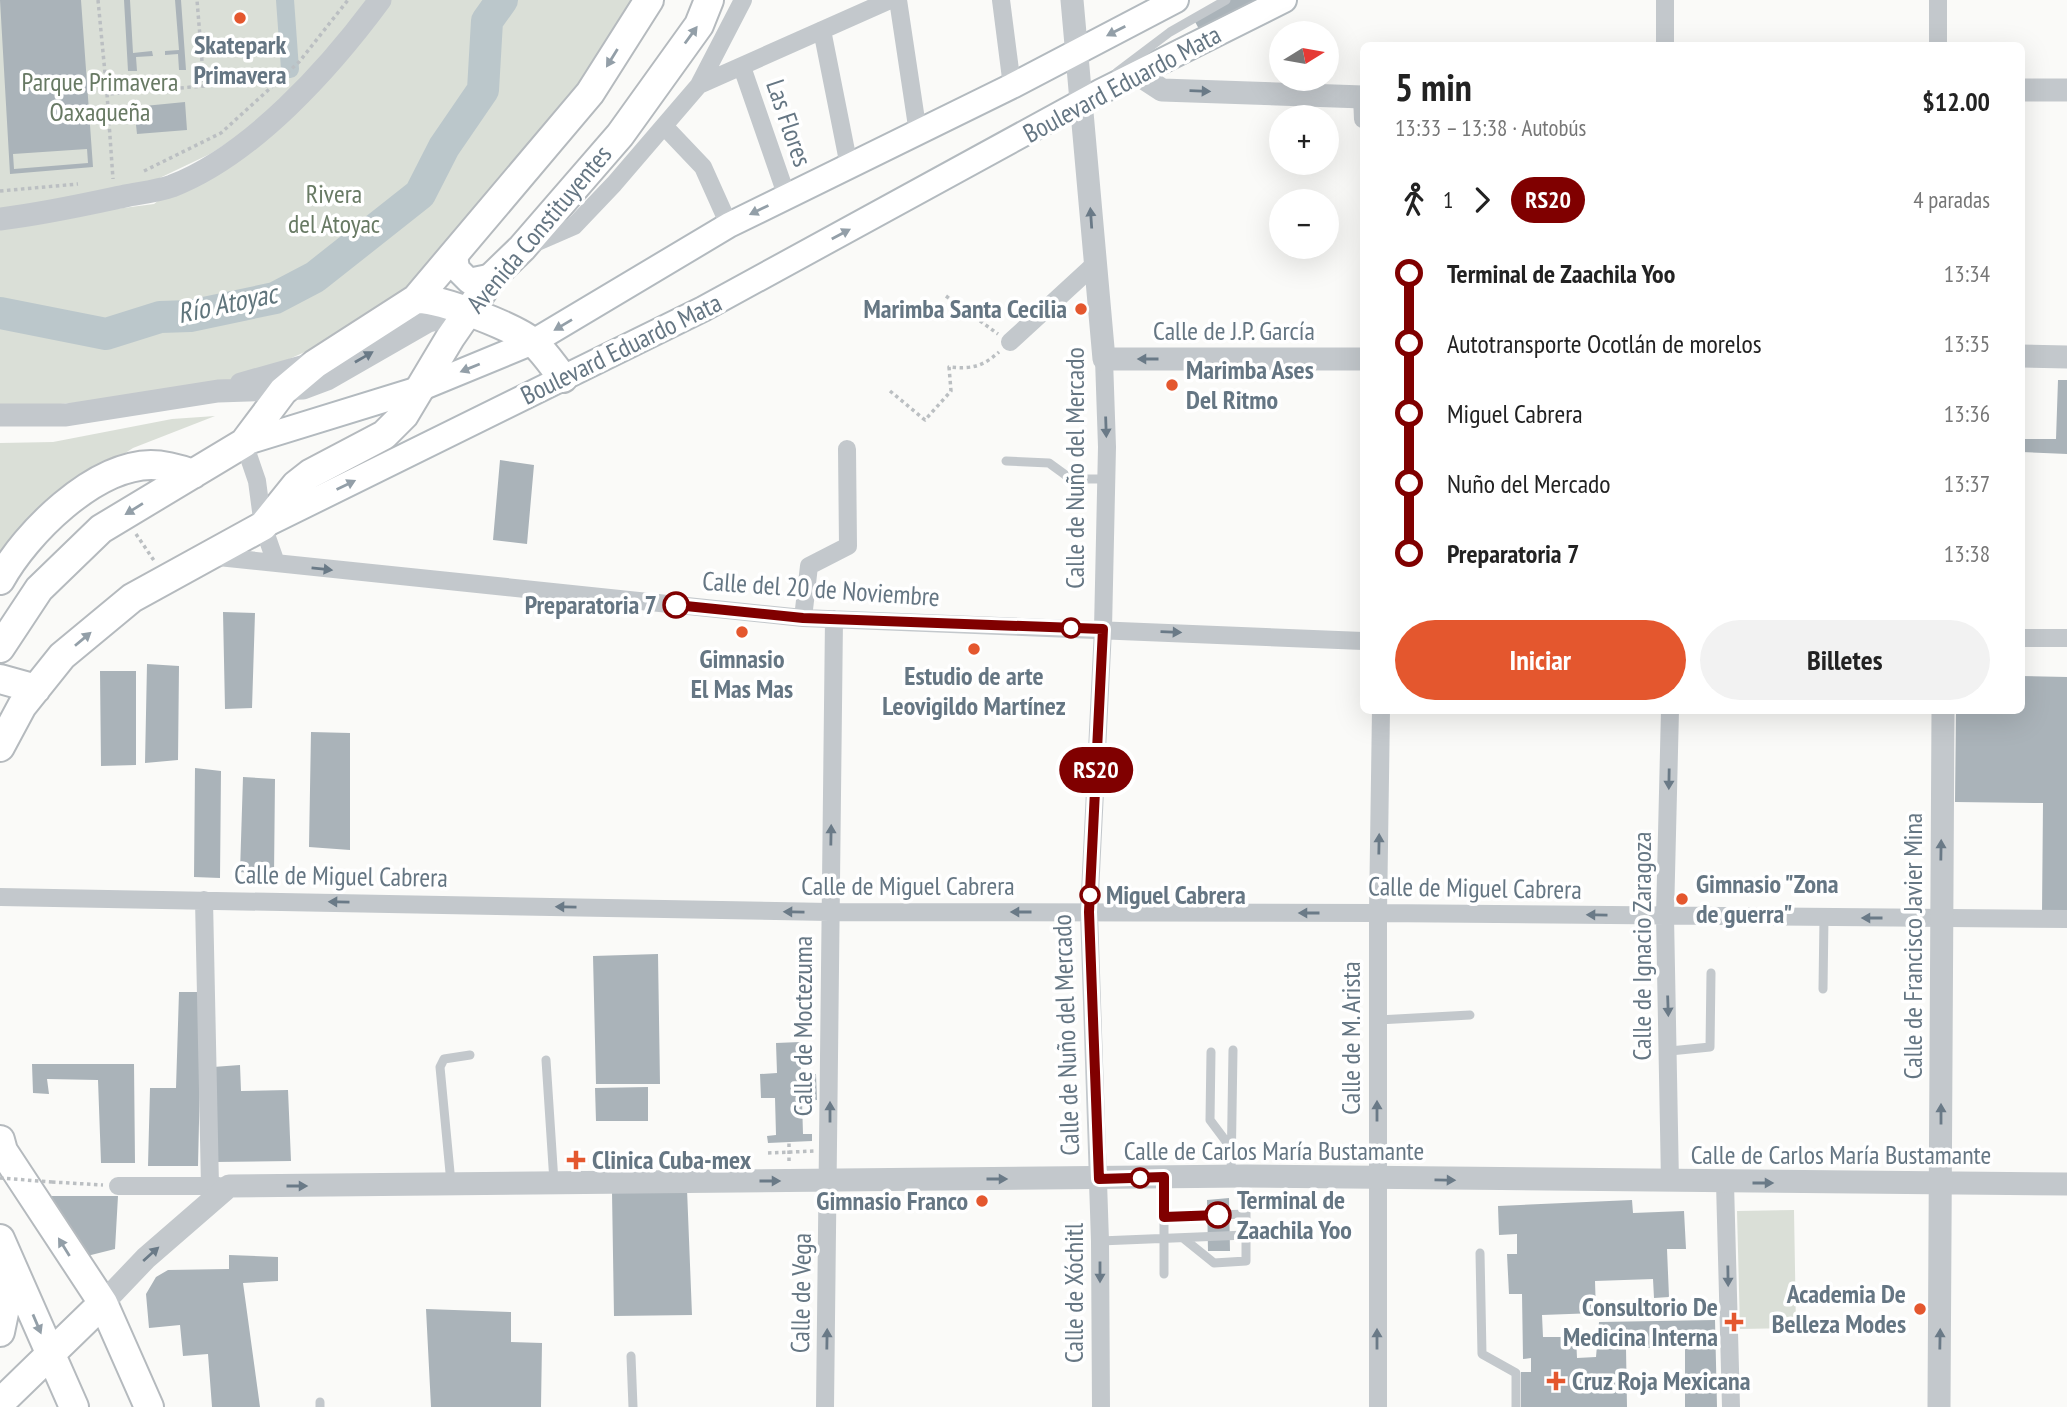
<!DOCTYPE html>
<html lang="es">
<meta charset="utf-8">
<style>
:root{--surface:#fff;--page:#f2f2f2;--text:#222;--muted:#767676;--accent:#e4572e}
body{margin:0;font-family:"PT Sans Narrow",sans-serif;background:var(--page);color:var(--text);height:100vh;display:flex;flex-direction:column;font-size:26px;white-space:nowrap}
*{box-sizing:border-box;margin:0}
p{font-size:23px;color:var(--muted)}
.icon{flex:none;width:38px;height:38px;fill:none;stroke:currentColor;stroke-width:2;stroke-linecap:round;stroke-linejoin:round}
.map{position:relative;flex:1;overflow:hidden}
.panel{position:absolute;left:1360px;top:42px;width:665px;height:672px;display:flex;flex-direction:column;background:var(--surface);border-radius:10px;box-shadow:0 7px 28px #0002}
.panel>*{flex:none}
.badge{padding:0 14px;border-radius:23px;font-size:24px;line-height:46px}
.needle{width:46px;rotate:79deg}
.controls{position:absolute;left:1269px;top:21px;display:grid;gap:14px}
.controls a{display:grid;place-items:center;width:70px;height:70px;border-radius:50%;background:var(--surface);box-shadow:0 7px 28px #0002;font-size:35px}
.map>.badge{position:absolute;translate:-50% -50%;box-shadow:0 0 0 4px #fff}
.legs{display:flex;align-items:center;gap:10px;height:77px;padding:0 35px;font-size:23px}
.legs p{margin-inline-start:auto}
.headline{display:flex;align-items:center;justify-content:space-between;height:119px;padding:0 35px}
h1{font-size:38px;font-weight:800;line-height:52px}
.button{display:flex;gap:14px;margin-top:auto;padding:14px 35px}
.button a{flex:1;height:80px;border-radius:42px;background:var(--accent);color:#fff;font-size:28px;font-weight:800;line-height:80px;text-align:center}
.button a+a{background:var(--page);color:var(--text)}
ul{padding:0 35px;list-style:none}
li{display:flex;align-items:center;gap:24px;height:70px;font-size:26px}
li i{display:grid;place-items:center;width:10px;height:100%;margin:0 9px;background:currentColor}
li i::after{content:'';width:18px;height:18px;margin:-9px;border:5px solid;border-radius:50%;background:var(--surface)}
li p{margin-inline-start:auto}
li:first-child i{background:linear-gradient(#0000 50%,currentColor 0)}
li:last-child i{background:linear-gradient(currentColor 50%,#0000 0)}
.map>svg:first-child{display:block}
.green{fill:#dadfd7}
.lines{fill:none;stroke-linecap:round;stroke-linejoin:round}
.canal{stroke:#bbc7cb;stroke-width:18}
.river{stroke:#bbc7cb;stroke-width:32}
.building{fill:#aab3b9;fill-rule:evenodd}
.secondary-casing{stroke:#b3babf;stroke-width:28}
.primary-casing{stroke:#b5babe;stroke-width:32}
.path{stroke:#bbbfc2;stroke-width:3.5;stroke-dasharray:3.5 3.5;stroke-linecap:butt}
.service{stroke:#c3c8cc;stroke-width:9}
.minor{stroke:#c3c8cc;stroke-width:18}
.tertiary{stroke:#c3c8cc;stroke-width:23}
.secondary{stroke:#fff;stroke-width:24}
.primary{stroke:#fff;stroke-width:28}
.path-bridge{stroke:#bbbfc2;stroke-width:3.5;stroke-dasharray:3.5 3.5;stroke-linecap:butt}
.oneway{fill:#939fa8}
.oneway2{fill:#6a7a87}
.line-1-casing{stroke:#fff;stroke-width:16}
.line-1{stroke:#800000;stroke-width:10}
.poi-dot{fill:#e4572e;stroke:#fff;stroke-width:2.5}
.stop-1-dot{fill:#fff;stroke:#800000;stroke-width:3.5}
.labels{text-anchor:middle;stroke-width:7;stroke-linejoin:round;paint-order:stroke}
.poi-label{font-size:26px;font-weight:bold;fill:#657683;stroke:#fff;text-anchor:end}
.park-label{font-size:26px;fill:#687a64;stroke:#fff}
.street-label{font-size:26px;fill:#657683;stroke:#fff}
.stop-label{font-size:26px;font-weight:bold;fill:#657683;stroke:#fff;text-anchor:start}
.water-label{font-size:28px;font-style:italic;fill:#60757c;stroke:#fff}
</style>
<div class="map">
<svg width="2067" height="1407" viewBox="0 0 2067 1407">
<rect width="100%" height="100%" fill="#fafaf8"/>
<path class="green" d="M0,0H647L403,308L218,391L0,409V224L154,204L236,137L210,154L147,184L0,211Z
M215,416L133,448L90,476L0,562V443L53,442L172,419Z
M1794,1210L1796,1328L1740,1329L1737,1211Z"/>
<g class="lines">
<path class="canal" d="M285,0L290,69"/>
<path class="river" d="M0,313L106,334L160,317L190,316L275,298L315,277L420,194L444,147L483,90L487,21L502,0"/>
</g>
<path class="building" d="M0,0H81L93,167L10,174ZM87,149L88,163L14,169L13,154Z
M124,0H130L133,53L152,51L153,56L136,57L137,71H128Z
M175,0H181L186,70H179L178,54L165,55V51L179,50Z
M1230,0H1273L1204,38L1194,20Z
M185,102L187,130L137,134L134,107Z
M2058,380H2067V454L2021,452V439H2056Z
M500,460L534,465L527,544L493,540Z
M223,612L255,613L252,708L225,709Z
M147,664L179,666L178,760L145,763Z
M100,671H136V765L101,766Z
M2021,676L2067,677V913H2042L2043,803L1955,802L1956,710H2021Z
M311,732L350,733V850L309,847Z
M195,768L221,771L220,878L194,877Z
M243,777L275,779L274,875L240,872Z
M658,954L660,1084H596L593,956Z
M179,992H202L198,1166H148L150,1088H176Z
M800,1042L801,1075L816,1074L817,1100L802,1101L803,1134H812V1141L768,1143L767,1136L776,1135L775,1098H761L760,1074L777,1073L776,1043Z
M32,1064H134L135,1163H101L98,1080L47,1079L49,1094L33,1093Z
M240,1065L241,1091L288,1090L291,1161L214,1162L213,1067Z
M648,1087V1121H596L595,1088Z
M687,1189L692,1315L614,1316L612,1192Z
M51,1196H118L115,1249L83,1257Z
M1229,1198L1230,1251H1208L1207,1200Z
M1632,1200L1633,1213L1684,1211L1686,1249H1667L1669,1297L1654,1298L1653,1279L1595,1281L1596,1313L1542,1315L1543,1337H1576L1577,1358L1596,1357L1599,1322L1715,1320L1717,1407H1685V1348H1626L1627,1407H1521V1372H1531V1358L1523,1359L1522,1294H1509L1507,1254H1517V1234L1499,1235L1498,1206Z
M229,1255L278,1257V1281L243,1283L260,1407H212L208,1354L183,1356L180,1325L149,1328L146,1294L156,1277L168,1270L229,1269Z
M426,1309L511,1312V1342L542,1343L541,1407H431Z"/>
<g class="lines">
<defs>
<path id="secondary" d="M455,255L457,269L469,281L493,276
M244,443L419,389L533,342L729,225L1012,86L1176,0
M263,526L703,309L1100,92L1284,0"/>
<path id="primary" d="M416,299C440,298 517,328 535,344C545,353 554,367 563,378
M0,580C26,533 93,466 151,465C166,465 179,469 193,474
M0,648L39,589L101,529L244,443L283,391L315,364L416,299L590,93L649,0
M0,679L36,689
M0,747L22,706L62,656L132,598L263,526L296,485L310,474L384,435L404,415L450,338L493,276L522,248L620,135L699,25L709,0
M0,1140L3,1151L103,1303L149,1407
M0,1239L74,1407
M0,1332L13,1270
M0,1403L103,1303"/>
</defs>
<use href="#secondary" class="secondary-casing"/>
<use href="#primary" class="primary-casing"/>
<path class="path" d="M98,0L107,94L204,86L197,0
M107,94L113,179
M144,171L221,133L299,62L348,0
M0,191L78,184
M946,296L998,334
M890,391L925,420L951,391L949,367C972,369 982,367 999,352
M136,534L155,562
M768,1153L814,1151
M789,1161V1142
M52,1182L103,1185"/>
<path class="service" d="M1117,72L1170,32L1226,0
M1006,461L1049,463L1071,479H1106
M1823,989L1824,917
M1378,1020L1470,1015
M1670,1051L1710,1047L1711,973
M1211,1052L1210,1120L1231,1148
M546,1060L554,1182
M1231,1176L1233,1050
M1164,1179V1274
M451,1183L440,1067L444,1059L470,1055
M1164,1217L1246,1214
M1183,1238L1214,1263L1246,1261V1235
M1100,1241L1246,1235V1177
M1480,1253L1482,1354L1516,1373V1407
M631,1356L633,1407
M320,1402V1407"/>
<path class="minor" d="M898,0L918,133
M1001,0L1012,86
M1665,0V46
M822,30L849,166
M1938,46V0
M742,67L787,197
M699,85L890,0
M1362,97L1363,119
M664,126L703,167L729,225
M528,246L574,226L614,184L699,85L743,0
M1010,342L1095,264
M244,443L257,481L263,526L276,563
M209,556L803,618L1363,641
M803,618L809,566L848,546L847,449
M2021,638H2067
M0,897L829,912L1378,913L2067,919
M204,900L210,1186
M1670,1182L1665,916L1670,710
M1725,1183L1731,1407
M118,1186H219
M825,1407L834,619
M1101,1407L1100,1241L1089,913L1103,629L1107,447L1104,359
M1378,1407V913L1381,710"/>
<path class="tertiary" d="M1072,0L1104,359H1363
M1136,73L1162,90L1363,97
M2021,90H2067
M0,219C43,214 83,205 125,196C140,193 158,191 172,186C252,155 330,68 380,0
M2021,356L2067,357
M241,384L312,364
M0,415H66L218,391L303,388L327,379L428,321L468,311
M103,1303L146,1258L229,1186L1246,1176L2067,1184
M1939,1407L1943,710"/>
<use href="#secondary" class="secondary"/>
<use href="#primary" class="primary"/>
<path class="path-bridge" d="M0,1178L52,1182"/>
</g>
<defs><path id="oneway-solid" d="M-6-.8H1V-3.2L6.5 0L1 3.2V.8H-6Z" transform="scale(1.75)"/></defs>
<g class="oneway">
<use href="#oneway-solid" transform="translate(1116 31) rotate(153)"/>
<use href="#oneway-solid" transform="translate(691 35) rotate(-54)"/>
<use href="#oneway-solid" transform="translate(612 58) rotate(122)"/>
<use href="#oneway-solid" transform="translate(759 210) rotate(154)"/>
<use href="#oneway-solid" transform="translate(841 234) rotate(-28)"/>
<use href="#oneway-solid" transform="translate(563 325) rotate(149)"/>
<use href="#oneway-solid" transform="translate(470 368) rotate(158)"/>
<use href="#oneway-solid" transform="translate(346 485) rotate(-26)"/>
<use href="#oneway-solid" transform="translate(134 509) rotate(148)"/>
<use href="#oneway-solid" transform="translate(83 639) rotate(-40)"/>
<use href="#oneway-solid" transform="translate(64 1247) rotate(-122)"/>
<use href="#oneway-solid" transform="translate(37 1324) rotate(67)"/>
</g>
<g class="oneway2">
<use href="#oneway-solid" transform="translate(1200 91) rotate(2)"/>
<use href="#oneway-solid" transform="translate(1091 218) rotate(-94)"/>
<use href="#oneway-solid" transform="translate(364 357) rotate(-30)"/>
<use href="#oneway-solid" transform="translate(1148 359) rotate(180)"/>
<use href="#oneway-solid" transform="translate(1106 427) rotate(88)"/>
<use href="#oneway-solid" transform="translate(322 569) rotate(6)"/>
<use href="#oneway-solid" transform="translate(1171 632) rotate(2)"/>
<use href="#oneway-solid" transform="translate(1669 779) rotate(91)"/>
<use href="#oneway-solid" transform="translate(831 835) rotate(-89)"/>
<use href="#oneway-solid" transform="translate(1379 844) rotate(-89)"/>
<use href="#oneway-solid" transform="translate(1941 850) rotate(-89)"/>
<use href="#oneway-solid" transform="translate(339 902) rotate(-179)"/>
<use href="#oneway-solid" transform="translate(566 907) rotate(-179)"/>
<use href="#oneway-solid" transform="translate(794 912) rotate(-179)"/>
<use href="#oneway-solid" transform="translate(1021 912) rotate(-180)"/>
<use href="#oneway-solid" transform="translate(1309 913) rotate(-180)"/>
<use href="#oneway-solid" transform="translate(1597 915) rotate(-179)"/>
<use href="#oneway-solid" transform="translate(1872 918) rotate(-180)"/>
<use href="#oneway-solid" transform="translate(1668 1006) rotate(88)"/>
<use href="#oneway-solid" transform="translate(1377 1111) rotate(-90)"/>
<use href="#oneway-solid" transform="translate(830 1112) rotate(-90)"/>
<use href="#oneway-solid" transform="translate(1941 1114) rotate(-90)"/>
<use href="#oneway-solid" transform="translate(997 1179)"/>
<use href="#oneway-solid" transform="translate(1445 1180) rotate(1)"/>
<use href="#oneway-solid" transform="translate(770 1181)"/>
<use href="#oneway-solid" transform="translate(1763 1183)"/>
<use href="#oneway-solid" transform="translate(297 1186)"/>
<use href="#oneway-solid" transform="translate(151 1254) rotate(-42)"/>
<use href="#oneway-solid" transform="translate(1100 1272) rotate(90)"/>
<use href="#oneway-solid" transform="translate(1728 1276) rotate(89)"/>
<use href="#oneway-solid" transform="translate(827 1339) rotate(-89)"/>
<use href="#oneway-solid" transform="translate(1377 1339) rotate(-90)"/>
<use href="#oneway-solid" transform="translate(1940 1339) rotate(-89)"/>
</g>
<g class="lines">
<defs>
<path id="line-1" d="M676,605L803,618L1103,629L1089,912L1099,1179L1164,1177V1217L1218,1215"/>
</defs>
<use href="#line-1" class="line-1-casing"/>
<use href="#line-1" class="line-1"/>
</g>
<g class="poi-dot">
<circle cx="240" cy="18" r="7"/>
<circle cx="1081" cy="309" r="7"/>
<circle cx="1172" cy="385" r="7"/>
<circle cx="742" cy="632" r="7"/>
<circle cx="974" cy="649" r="7"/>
<circle cx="1682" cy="899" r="7"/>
<path d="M572.5 1149.5h7v7h7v7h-7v7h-7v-7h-7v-7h7z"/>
<circle cx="982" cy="1201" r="7"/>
<circle cx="1920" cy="1309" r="7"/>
<path d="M1730.5 1311.5h7v7h7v7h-7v7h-7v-7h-7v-7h7z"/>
<path d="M1552.5 1370.5h7v7h7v7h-7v7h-7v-7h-7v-7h7z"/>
</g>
<g class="stop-1-dot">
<circle cx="676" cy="605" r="12"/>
<circle cx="1071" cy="628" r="9"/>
<circle cx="1090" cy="895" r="9"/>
<circle cx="1140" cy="1178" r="9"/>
<circle cx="1218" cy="1215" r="12"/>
</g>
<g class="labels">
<g class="poi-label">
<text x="240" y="54" text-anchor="middle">Skatepark<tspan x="240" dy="30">Primavera</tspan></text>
<text x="1067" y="318">Marimba Santa Cecilia</text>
<text x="1186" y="379" text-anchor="start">Marimba Ases<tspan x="1186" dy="30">Del Ritmo</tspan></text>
<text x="742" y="668" text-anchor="middle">Gimnasio<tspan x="742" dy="30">El Mas Mas</tspan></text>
<text x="974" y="685" text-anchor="middle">Estudio de arte<tspan x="974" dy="30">Leovigildo Martínez</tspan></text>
<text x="1696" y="893" text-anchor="start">Gimnasio "Zona<tspan x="1696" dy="30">de guerra"</tspan></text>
<text x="592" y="1169" text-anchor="start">Clinica Cuba-mex</text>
<text x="968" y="1210">Gimnasio Franco</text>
<text x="1906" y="1303">Academia De<tspan x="1906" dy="30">Belleza Modes</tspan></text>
<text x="1718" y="1316">Consultorio De<tspan x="1718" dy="30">Medicina Interna</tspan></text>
<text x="1572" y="1390" text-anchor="start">Cruz Roja Mexicana</text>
</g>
<g class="park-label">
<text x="100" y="91">Parque Primavera<tspan x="100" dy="30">Oaxaqueña</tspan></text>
<text x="334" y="203">Rivera<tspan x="334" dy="30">del Atoyac</tspan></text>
</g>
<g class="street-label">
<text transform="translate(1122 84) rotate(-28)" y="9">Boulevard Eduardo Mata</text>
<text transform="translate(789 123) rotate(71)" y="9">Las Flores</text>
<text transform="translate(539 229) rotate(-50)" y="9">Avenida Constituyentes</text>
<text x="1234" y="340">Calle de J.P. García</text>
<text transform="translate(621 349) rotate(-26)" y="9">Boulevard Eduardo Mata</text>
<text transform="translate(1075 468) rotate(-90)" y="9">Calle de Nuño del Mercado</text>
<text transform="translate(821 589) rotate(4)" y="9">Calle del 20 de Noviembre</text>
<text transform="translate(341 876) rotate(1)" y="9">Calle de Miguel Cabrera</text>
<text x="908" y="895">Calle de Miguel Cabrera</text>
<text transform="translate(1475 888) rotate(1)" y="9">Calle de Miguel Cabrera</text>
<text transform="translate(1642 946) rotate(-90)" y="9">Calle de Ignacio Zaragoza</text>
<text transform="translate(1913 946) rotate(-90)" y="9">Calle de Francisco Javier Mina</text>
<text transform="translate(803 1026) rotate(-90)" y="9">Calle de Moctezuma</text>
<text transform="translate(1066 1035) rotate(-92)" y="9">Calle de Nuño del Mercado</text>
<text transform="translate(1351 1038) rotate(-90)" y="9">Calle de M. Arista</text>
<text x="1274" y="1160">Calle de Carlos María Bustamante</text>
<text x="1841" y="1164">Calle de Carlos María Bustamante</text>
<text transform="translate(801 1293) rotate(-89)" y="9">Calle de Vega</text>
<text transform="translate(1074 1293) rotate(-90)" y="9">Calle de Xóchitl</text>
</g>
<g class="stop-label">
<text x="657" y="614" text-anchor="end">Preparatoria 7</text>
<text x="1106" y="904">Miguel Cabrera</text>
<text x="1237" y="1209">Terminal de<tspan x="1237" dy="30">Zaachila Yoo</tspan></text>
</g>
<g class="water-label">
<text transform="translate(227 303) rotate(-12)" y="10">Río Atoyac</text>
</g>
</g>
</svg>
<div class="controls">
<a><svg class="needle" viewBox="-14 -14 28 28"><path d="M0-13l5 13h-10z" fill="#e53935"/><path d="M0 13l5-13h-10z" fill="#767676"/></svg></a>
<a>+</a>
<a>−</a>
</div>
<b class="badge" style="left:1096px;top:770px;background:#800000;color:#fff">RS20</b>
<section class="panel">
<div class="headline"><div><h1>5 min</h1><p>13:33 – 13:38 · Autobús</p></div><b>$12.00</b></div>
<div class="legs"><svg class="icon" aria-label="walk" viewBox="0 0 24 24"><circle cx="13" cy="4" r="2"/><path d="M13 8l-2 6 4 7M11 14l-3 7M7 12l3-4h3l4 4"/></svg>1<svg class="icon" aria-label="forward" viewBox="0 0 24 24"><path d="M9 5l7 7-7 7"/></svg><b class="badge" style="background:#800000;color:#fff">RS20</b><p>4 paradas</p></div>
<ul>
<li><i style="color:#800000"></i><b>Terminal de Zaachila Yoo</b><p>13:34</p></li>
<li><i style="color:#800000"></i><span>Autotransporte Ocotlán de morelos</span><p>13:35</p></li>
<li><i style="color:#800000"></i><span>Miguel Cabrera</span><p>13:36</p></li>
<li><i style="color:#800000"></i><span>Nuño del Mercado</span><p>13:37</p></li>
<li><i style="color:#800000"></i><b>Preparatoria 7</b><p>13:38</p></li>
</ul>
<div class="button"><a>Iniciar</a><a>Billetes</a></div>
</section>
</div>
